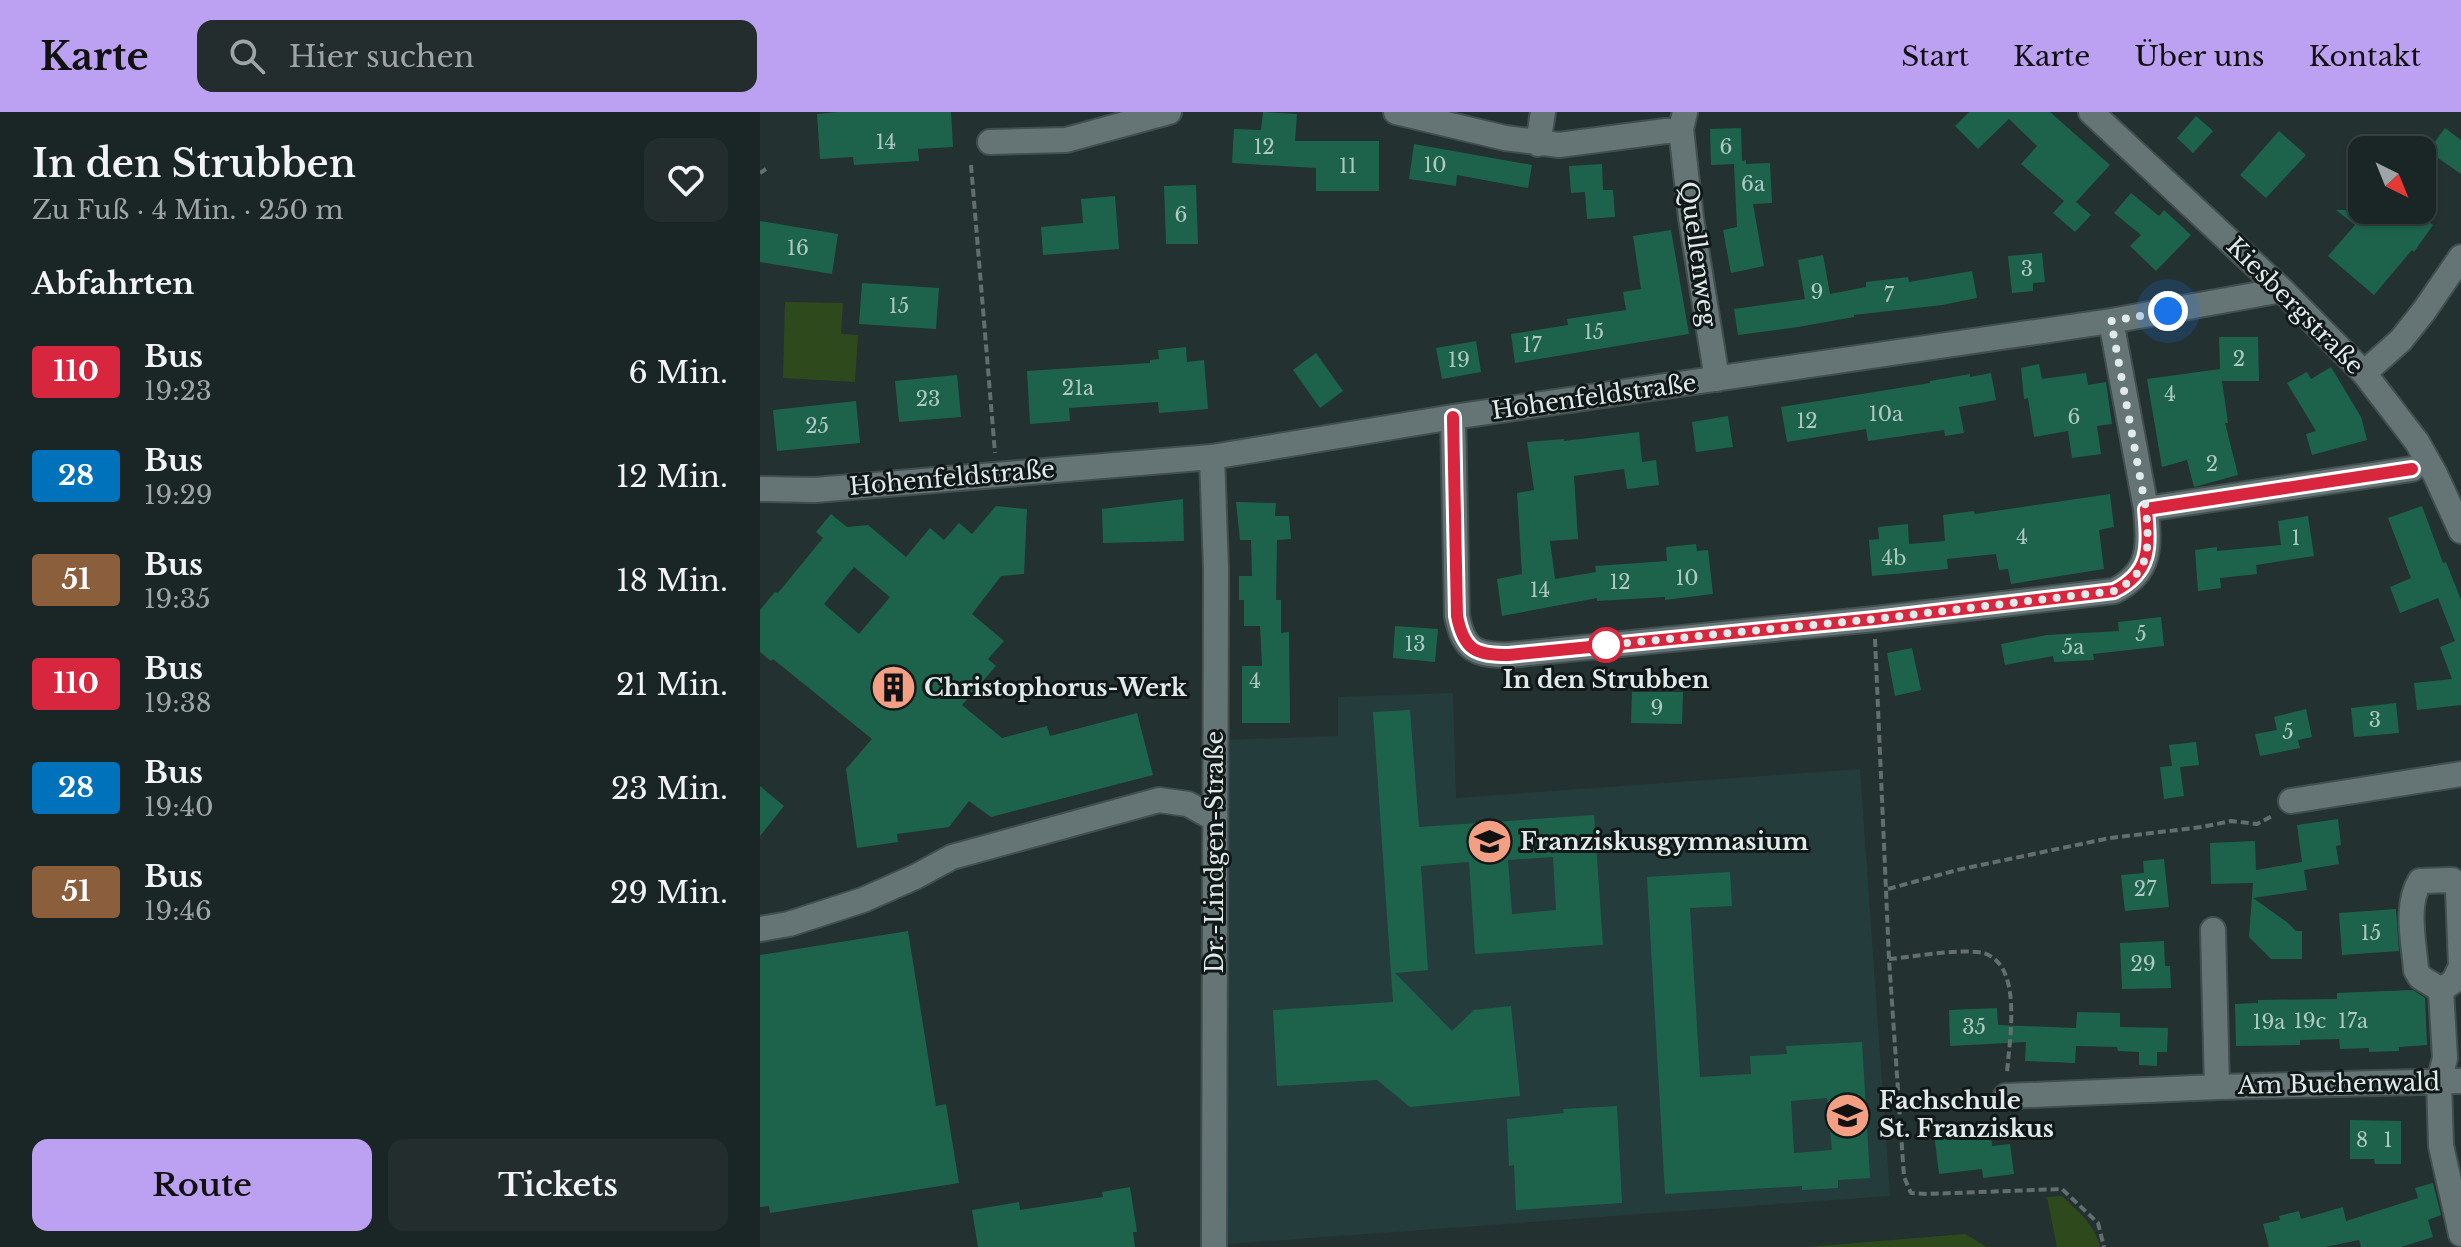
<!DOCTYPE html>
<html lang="de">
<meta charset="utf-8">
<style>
:root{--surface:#1a2525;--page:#232d2d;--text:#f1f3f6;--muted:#9fa5a7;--line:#384242;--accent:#bca0f2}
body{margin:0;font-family:"Libre Baskerville",serif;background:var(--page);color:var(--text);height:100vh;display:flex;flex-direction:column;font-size:30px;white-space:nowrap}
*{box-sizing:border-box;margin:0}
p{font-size:26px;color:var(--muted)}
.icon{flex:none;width:44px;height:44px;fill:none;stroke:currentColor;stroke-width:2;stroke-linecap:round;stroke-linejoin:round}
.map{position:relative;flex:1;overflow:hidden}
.sheet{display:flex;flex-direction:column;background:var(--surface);width:760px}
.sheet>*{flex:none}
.badge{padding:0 16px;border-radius:6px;font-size:28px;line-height:52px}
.needle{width:52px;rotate:137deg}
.fabs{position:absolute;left:1588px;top:24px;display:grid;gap:16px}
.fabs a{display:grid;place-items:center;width:88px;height:88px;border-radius:16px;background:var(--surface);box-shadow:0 2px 6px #0004,0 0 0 2px var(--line);font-size:40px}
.you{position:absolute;width:40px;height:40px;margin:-20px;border:6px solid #fff;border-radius:50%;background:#1a73e8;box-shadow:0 0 0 12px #1a73e833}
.map>.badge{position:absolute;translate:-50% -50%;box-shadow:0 0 0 4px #fff}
h2{padding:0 32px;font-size:30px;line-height:72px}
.round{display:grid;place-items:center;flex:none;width:84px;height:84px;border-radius:16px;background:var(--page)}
.summary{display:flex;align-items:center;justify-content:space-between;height:136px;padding:0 32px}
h1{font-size:38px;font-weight:600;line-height:60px}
.primary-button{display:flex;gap:16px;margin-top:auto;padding:16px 32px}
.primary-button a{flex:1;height:92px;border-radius:16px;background:var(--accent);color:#111;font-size:32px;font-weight:600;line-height:92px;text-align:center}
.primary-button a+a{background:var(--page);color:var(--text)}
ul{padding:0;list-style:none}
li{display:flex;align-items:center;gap:24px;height:104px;padding:0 32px}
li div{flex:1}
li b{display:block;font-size:30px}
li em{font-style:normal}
li .badge{min-width:88px;font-weight:700;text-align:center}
header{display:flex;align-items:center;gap:48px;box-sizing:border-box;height:112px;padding:0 40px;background:var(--accent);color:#111}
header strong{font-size:38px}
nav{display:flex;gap:44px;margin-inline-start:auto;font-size:28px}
.search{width:560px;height:72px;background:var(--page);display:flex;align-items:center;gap:20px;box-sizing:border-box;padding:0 28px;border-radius:16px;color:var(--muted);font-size:30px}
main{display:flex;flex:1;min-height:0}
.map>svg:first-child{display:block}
.built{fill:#253c3d}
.green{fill:#2e4a1d}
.building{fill:#1d634c;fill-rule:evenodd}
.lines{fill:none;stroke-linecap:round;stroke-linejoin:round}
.minor-casing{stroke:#434f4f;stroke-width:28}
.path{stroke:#636f6f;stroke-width:4;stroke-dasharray:8 4;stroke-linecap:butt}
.minor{stroke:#657576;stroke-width:24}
.line-casing{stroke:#fff;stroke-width:18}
.line{stroke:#d7263d;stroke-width:12}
.walk{stroke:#e1eaea;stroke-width:8;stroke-dasharray:0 14.4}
.stop-dot{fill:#fff;stroke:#d7263d;stroke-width:4}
.labels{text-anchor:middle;stroke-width:6;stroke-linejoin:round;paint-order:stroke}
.number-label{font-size:20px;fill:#b0c8c2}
.street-label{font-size:24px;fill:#e1eaea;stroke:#111818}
.stop-label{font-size:24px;font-weight:bold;fill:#e1eaea;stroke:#111818}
.poi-label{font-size:24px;font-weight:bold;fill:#e1eaea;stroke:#111818;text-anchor:start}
</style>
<header>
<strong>Karte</strong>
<div class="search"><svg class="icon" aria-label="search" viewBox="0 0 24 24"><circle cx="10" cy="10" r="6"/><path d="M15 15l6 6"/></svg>Hier suchen</div>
<nav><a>Start</a><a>Karte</a><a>Über uns</a><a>Kontakt</a></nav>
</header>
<main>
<section class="sheet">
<div class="summary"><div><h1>In den Strubben</h1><p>Zu Fuß · 4 Min. · 250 m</p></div><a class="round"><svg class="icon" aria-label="heart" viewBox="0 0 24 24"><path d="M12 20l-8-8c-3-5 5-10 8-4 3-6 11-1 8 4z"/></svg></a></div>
<h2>Abfahrten</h2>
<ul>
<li><span class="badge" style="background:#d7263d;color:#fff">110</span><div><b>Bus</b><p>19:23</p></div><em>6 Min.</em></li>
<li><span class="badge" style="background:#0072bc;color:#fff">28</span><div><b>Bus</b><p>19:29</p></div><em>12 Min.</em></li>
<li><span class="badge" style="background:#8b5e3c;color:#fff">51</span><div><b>Bus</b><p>19:35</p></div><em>18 Min.</em></li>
<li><span class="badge" style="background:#d7263d;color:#fff">110</span><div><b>Bus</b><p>19:38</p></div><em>21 Min.</em></li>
<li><span class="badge" style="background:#0072bc;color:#fff">28</span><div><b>Bus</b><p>19:40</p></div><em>23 Min.</em></li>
<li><span class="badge" style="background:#8b5e3c;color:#fff">51</span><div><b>Bus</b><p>19:46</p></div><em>29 Min.</em></li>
</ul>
<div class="primary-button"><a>Route</a><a>Tickets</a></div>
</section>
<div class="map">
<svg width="1701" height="1135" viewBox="0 0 1701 1135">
<rect width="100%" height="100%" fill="#233131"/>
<path class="built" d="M693,581L696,686L1100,657L1130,1084L468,1132L464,628L578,624V585Z"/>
<path class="green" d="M25,190L83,191L81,222L98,223L95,270L23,266Z
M1302,1084C1318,1100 1335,1112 1340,1135H1297L1287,1085Z
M1205,1122L1227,1135H1047Z"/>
<path class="building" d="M78,0H191L193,35L158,37L159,49L94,53L93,45L60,47L57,2Z
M503,0L537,2L535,29H619V79H556V56L472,51L474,17L501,18Z
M1209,0H1290L1350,53L1316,90L1331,103L1315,120L1293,101L1304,89L1261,52L1277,34L1249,7L1218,37L1195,14Z
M1436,4L1453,19L1433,41L1417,26Z
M981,16L982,49L986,48V52L1010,51L1012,91L993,92L1004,154L971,161L963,118L977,115L974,52L951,53L950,17Z
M1685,16L1701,28V62L1668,39Z
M1519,19L1546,43L1506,86L1480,63Z
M654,32L772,53L768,76L697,63L696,74L649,67Z
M842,52L843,78H853L855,105L827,107L825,80L811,81L809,54Z
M436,73L438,132H406L404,74Z
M1371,81L1399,104L1404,98L1431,123L1396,159L1370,134L1381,123L1354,101Z
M355,84L359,137L283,143L281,115L323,111L321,87Z
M1576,98H1618L1631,109L1640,98H1652L1673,113L1654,140L1652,138L1614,183L1568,144L1595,113Z
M0,109L78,122L72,162L0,150Z
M911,118L929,222L755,251L751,222L808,213L807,207L866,198L863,180L881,177L873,124Z
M1282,141L1285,170L1273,171V179L1252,181L1248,144Z
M1063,143L1070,182L1106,175V170L1148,165L1149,170L1212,159L1217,186L1182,193L1094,203V205L1038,215L978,223L974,197L1045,187L1038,148Z
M102,171L179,176L176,217L99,212Z
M1459,225H1498L1499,269H1462L1468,311H1465L1478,363L1434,375L1427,348L1402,355L1387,267L1460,257Z
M716,229L721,260L682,267L676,236Z
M426,235L427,250L444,248L448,297L399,301L398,290L309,296L310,309L270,312L267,259L390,251V248L399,247L398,238Z
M556,241L583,279L560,296L533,258Z
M1279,252L1282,267L1326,261L1328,273L1346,270L1352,312L1337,314L1341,342L1312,346L1308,319L1274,325L1268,286L1264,287L1261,256Z
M1571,255L1601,305L1607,328L1552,343L1546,322L1556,319L1527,271L1547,260L1551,267Z
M1231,261L1236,288L1199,295L1204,321L1185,324L1184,318L1108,329L1106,317L1027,330L1021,295L1170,271V269L1210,262V265Z
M197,263L201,305L139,310L135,269Z
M96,289L100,331L17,339L13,298Z
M968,304L973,335L936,340L932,310Z
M879,320L882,350L896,348L899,373L867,377L864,357L814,364L818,427L790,429L795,467L836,460L835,454L907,449L906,435L936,432L937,439L948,438L953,482L905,488V485L837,489V486L742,504L737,467L762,462L757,381L774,378L767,330L804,327V329Z
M1350,382L1354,415L1339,418L1344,457L1251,472L1248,457L1239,458L1236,442L1187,447L1188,457L1112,464L1109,428L1119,427L1118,415L1148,412L1149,432L1185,429L1183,403L1214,399L1215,402Z
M423,387L424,429L343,431L342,397Z
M476,390L516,391L515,404H529L531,427L517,428L516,488H521V521L529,520L530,611H482V554H502L500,514H484V488H479V464H492L491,428H480Z
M236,394L267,397L264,462L241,464L212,502L244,529L228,547L236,554L202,593L242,626L287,614L290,624L377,601L393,663L231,705L209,689L189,715L137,722L138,730L97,736L86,657L112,627L13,547L11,549L0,540V498L15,480L18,481L63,426L56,420L71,402L87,415L108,413L146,445L170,416L184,428L199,411L212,422ZM94,455L130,485L99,522L64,492Z
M1662,394L1683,451L1686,450L1701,488V593L1657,598L1654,571L1692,567L1680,535L1695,529L1678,486L1640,501L1630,475L1651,466L1628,406Z
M1548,404L1554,444L1496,453L1497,462L1460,466L1461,476L1438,479L1435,438L1457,435V439L1521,433L1518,409Z
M1401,505L1404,534L1333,542L1334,548L1294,550L1293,544L1245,553L1241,532L1287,523L1359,519L1358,510Z
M635,514L678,517L675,550L633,546Z
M1152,536L1161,578L1135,584L1127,541Z
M872,580H923L922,612L871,611Z
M1636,591L1639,621L1594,625L1591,596Z
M1546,597L1552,625L1538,628L1540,636L1500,644L1495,622L1517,618L1514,605Z
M650,598L659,715L834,703L843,833L715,842L709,750L661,754L668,858L635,861L692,919L714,898L751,894L760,984L650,995L617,968L517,974L513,898L633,890L613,600ZM793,745L796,798L752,802L748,748Z
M1436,630L1439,653L1420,655L1424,684L1404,687L1400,655L1412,654L1409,633Z
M0,674L24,694L0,724Z
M1578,707L1581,733L1576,734L1579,752L1544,758L1547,778L1493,786L1528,811L1536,819H1542V847H1511L1489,825L1493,771L1451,772L1450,731L1495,729L1496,758L1542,750L1537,713Z
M1404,747L1409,795L1365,799L1361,763L1384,761L1383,749Z
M970,760L972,794L930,796L940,965L991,962L990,944L1027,942L1026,934L1102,930L1110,1066L1078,1068V1076L1042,1078V1074L905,1082L887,765ZM1067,986L1072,1038L1034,1041L1031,989Z
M1636,797L1639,839L1582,843L1579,801Z
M148,819L176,994L186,992L199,1071L10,1101L9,1094L0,1095V843Z
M1404,829L1405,854H1410L1411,876L1362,877L1360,831Z
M1653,878L1665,886L1667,933L1639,935V939L1609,940V936L1580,937L1579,927L1540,928V933L1476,934L1475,892L1498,891V888L1577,887V881Z
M1237,896L1238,913L1316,916L1317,900L1360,901V915L1408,916L1407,940H1397V954L1379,953V940L1358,939L1357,935L1316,934L1315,951L1265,949L1266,930L1190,934L1189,898Z
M857,994L862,1091L756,1098L754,1053L749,1054L747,1007L804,1001L803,997Z
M1590,1008L1641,1009V1052H1615L1614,1047H1590Z
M1206,1017L1207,1024L1231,1022L1232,1034L1250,1032L1254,1062L1223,1066L1222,1057L1179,1062L1174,1021Z
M1673,1071L1681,1103L1668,1108L1673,1125L1641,1135H1601L1599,1128L1565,1135H1509L1503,1112L1520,1108L1519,1104L1539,1099L1541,1107L1583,1095L1586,1109L1658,1086L1655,1076Z
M370,1075L377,1120H373L375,1135H218L212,1098L259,1090L260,1098L343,1085L342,1080Z"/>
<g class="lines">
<defs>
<path id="minor" d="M636,0L745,26L799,33L921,17
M925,0L921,17L931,106L957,267
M1331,0L1522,178L1604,261L1657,330L1675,362L1701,419
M230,30L306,28L409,0
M778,32L783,0
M1604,261L1641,228L1664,199L1701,145
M693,305L697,504C704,539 716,543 749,543L1115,507L1354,479C1392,460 1389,434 1386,397L1351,209
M452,345L456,457L454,1135
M0,377L55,378L452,345L693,305L1351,209L1522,178
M1386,397L1652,357
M1531,689L1701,662
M1692,768L1698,777L1701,854L1694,869L1681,878L1660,865L1656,858C1654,831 1645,793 1660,769Z
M0,817L29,812L103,788L155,765L192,745L399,688L428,692L455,707
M1453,818L1457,975
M1681,878L1685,946L1679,970L1681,1034L1701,1122
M1246,984L1457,975L1701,969"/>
</defs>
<use href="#minor" class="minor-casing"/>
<path class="path" d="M211,53L235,341
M0,61L6,57
M1115,527L1129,847L1144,1065L1151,1081L1167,1082L1302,1077L1338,1111L1344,1135
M1128,777L1197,758L1350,726L1442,715L1471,709L1497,712L1514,703
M1129,847C1153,845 1200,836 1223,841C1264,852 1249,930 1247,961"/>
<use href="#minor" class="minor"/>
</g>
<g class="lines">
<defs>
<path id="line" d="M693,305L697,504C704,539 716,543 749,543L1115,507L1354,479C1392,460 1389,434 1386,397L1652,357"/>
</defs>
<use href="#line" class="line-casing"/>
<use href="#line" class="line"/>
<path class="walk" d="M846,533L835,534L1115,507L1354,479C1392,460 1389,434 1386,397L1351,209L1408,199"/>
</g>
<defs>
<symbol id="building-disc" viewBox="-11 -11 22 22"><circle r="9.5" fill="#f39f84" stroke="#111818"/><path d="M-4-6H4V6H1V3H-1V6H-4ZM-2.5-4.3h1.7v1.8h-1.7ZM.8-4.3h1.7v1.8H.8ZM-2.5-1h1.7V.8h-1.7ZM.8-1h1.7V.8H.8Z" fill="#111"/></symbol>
<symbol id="school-disc" viewBox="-11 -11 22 22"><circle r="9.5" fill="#f39f84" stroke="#111818"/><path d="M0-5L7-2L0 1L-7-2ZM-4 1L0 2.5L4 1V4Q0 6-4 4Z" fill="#111"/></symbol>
</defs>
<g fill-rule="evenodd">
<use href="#building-disc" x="108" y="550" width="51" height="51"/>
<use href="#school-disc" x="704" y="704" width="51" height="51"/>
<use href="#school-disc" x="1062" y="978" width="51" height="51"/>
</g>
<circle class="stop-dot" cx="846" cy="533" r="16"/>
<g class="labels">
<g class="number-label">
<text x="126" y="37">14</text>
<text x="504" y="42">12</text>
<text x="966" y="42">6</text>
<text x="675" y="60">10</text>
<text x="588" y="61">11</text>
<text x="993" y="79">6a</text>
<text x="421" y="110">6</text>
<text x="38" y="143">16</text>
<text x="1267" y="164">3</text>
<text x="1057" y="187">9</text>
<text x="1129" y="190">7</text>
<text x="139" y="201">15</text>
<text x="834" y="227">15</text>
<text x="772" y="240">17</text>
<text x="1479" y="254">2</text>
<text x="699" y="255">19</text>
<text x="318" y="283">21a</text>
<text x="1410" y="289">4</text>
<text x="168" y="294">23</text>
<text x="1126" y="309">10a</text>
<text x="1314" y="312">6</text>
<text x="1047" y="316">12</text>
<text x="57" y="321">25</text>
<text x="1452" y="359">2</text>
<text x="1262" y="432">4</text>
<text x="1536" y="433">1</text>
<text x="1134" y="453">4b</text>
<text x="927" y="473">10</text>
<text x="860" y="477">12</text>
<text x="780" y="485">14</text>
<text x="1381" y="529">5</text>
<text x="655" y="539">13</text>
<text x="1313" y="542">5a</text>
<text x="495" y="576">4</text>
<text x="897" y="603">9</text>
<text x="1615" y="615">3</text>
<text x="1528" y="627">5</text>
<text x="1385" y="784">27</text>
<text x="1611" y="828">15</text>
<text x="1383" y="859">29</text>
<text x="1550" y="916">19c</text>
<text x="1593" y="916">17a</text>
<text x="1509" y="917">19a</text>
<text x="1214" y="922">35</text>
<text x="1602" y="1035">8</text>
<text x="1628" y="1035">1</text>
</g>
<g class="street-label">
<text transform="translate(938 142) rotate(82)" y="8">Quellenweg</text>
<text transform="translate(1535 194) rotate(45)" y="8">Kiesbergstraße</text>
<text transform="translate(834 285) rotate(-8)" y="8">Hohenfeldstraße</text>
<text transform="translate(192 366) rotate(-5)" y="8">Hohenfeldstraße</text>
<text transform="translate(455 740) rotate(-90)" y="8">Dr.-Lindgen-Straße</text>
<text transform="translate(1579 972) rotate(-1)" y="8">Am Buchenwald</text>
</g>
<g class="stop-label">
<text x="846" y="576">In den Strubben</text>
</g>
<g class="poi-label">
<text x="164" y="584">Christophorus-Werk</text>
<text x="760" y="738">Franziskusgymnasium</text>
<text x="1119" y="997">Fachschule<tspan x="1119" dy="28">St. Franziskus</tspan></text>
</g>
</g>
</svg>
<div class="fabs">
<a><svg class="needle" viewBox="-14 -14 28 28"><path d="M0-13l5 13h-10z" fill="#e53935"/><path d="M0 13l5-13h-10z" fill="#9fa5a7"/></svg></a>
</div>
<div class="you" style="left:1408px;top:199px"></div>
</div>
</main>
